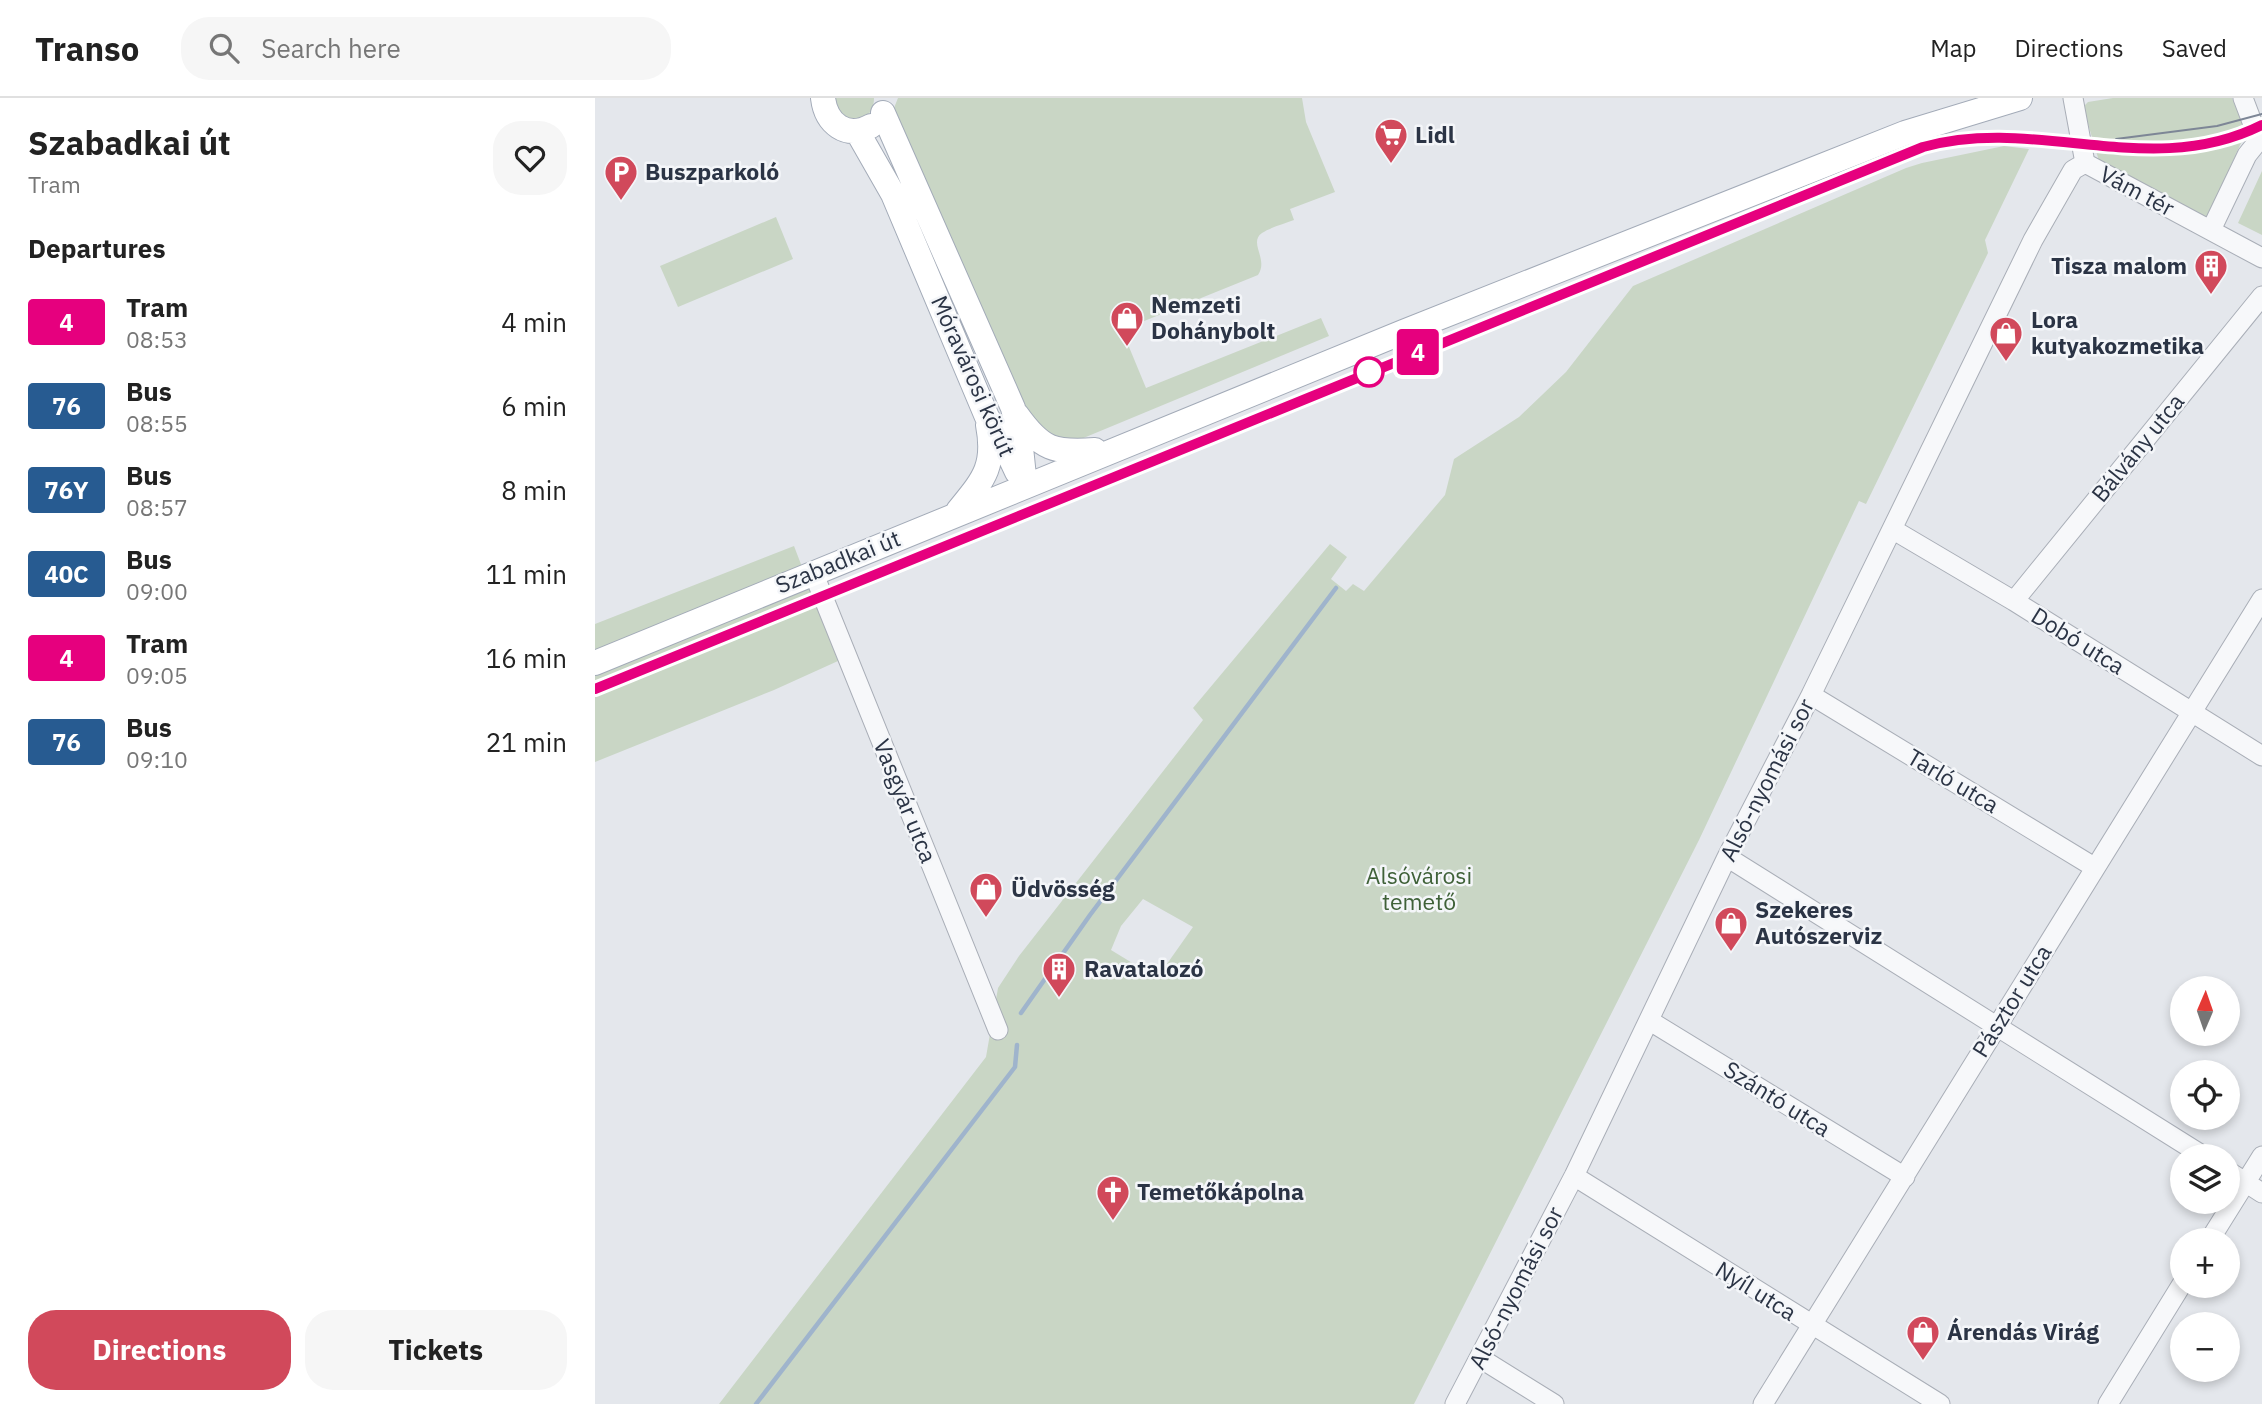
<!DOCTYPE html>
<meta charset="utf-8">
<style>
:root{--surface:#fff;--page:#f6f6f6;--text:#222;--muted:#767676;--line:#e0e0e0;--accent:#d1495b}
body{margin:0;font-family:"IBM Plex Sans",sans-serif;background:var(--page);color:var(--text);height:100vh;display:flex;flex-direction:column;font-size:26px;white-space:nowrap}
*{box-sizing:border-box;margin:0}
p{font-size:23px;color:var(--muted)}
.icon{flex:none;width:38px;height:38px;fill:none;stroke:currentColor;stroke-width:2;stroke-linecap:round;stroke-linejoin:round}
.map{position:relative;flex:1;overflow:hidden}
.panel{display:flex;flex-direction:column;background:var(--surface);width:595px}
.panel>*{flex:none}
.badge{padding:0 14px;border-radius:5px;font-size:24px;line-height:46px}
.needle{width:46px;rotate:2deg}
.buttons{position:absolute;left:1575px;top:878px;display:grid;gap:14px}
.buttons a{display:grid;place-items:center;width:70px;height:70px;border-radius:50%;background:var(--surface);box-shadow:0 4px 10px #0003;font-size:35px}
.map>.badge{position:absolute;translate:-50% -50%;box-shadow:0 0 0 4px #fff}
h2{padding:0 28px;font-size:26px;line-height:63px}
.round{display:grid;place-items:center;flex:none;width:74px;height:74px;border-radius:28px;background:var(--page)}
.headline{display:flex;align-items:center;justify-content:space-between;height:119px;padding:0 28px}
h1{font-size:33px;font-weight:700;line-height:52px}
.action{display:flex;gap:14px;margin-top:auto;padding:14px 28px}
.action a{flex:1;height:80px;border-radius:28px;background:var(--accent);color:#fff;font-size:28px;font-weight:700;line-height:80px;text-align:center}
.action a+a{background:var(--page);color:var(--text)}
ul{padding:0;list-style:none}
li{display:flex;align-items:center;gap:21px;height:84px;padding:0 28px}
li div{flex:1}
li b{display:block;font-size:26px}
li em{font-style:normal}
li .badge{min-width:77px;font-weight:700;text-align:center}
header{display:flex;align-items:center;gap:42px;box-sizing:border-box;height:98px;padding:0 35px;background:var(--surface);border-bottom:2px solid var(--line)}
header strong{font-size:33px}
nav{display:flex;gap:38px;margin-inline-start:auto;font-size:24px}
.search{width:490px;height:63px;background:var(--page);display:flex;align-items:center;gap:18px;box-sizing:border-box;padding:0 24px;border-radius:28px;color:var(--muted);font-size:26px}
main{display:flex;flex:1;min-height:0}
.map>svg:first-child{display:block}
.green{fill:#c9d6c5;fill-rule:evenodd}
.lines{fill:none;stroke-linecap:round;stroke-linejoin:round}
.stream{stroke:#9fb4cc;stroke-width:4.5}
.minor-casing{stroke:#a9aeb7;stroke-width:21}
.major-casing{stroke:#a3abb8;stroke-width:26}
.minor{stroke:#f7f8fa;stroke-width:19}
.major{stroke:#fff;stroke-width:24}
.tram{stroke:#7d8696;stroke-width:2}
.line-casing{stroke:#fff;stroke-width:16}
.line{stroke:#e6007e;stroke-width:10}
.stop-dot{fill:#fff;stroke:#e6007e;stroke-width:3.5}
.labels{text-anchor:middle;stroke-width:5;stroke-linejoin:round;paint-order:stroke}
.poi-label{font-size:23px;font-weight:bold;fill:#2b3445;stroke:#f4f6f9;text-anchor:start}
.street-label{font-size:23px;fill:#2b3445;stroke:#f4f6f9}
.park-label{font-size:23px;fill:#3f6138;stroke:#f4f6f9}
</style>
<header>
<strong>Transo</strong>
<div class="search"><svg class="icon" aria-label="search" viewBox="0 0 24 24"><circle cx="10" cy="10" r="6"/><path d="M15 15l6 6"/></svg>Search here</div>
<nav><a>Map</a><a>Directions</a><a>Saved</a></nav>
</header>
<main>
<section class="panel">
<div class="headline"><div><h1>Szabadkai út</h1><p>Tram</p></div><a class="round"><svg class="icon" aria-label="heart" viewBox="0 0 24 24"><path d="M12 20l-8-8c-3-5 5-10 8-4 3-6 11-1 8 4z"/></svg></a></div>
<h2>Departures</h2>
<ul>
<li><span class="badge" style="background:#e6007e;color:#fff">4</span><div><b>Tram</b><p>08:53</p></div><em>4 min</em></li>
<li><span class="badge" style="background:#275b91;color:#fff">76</span><div><b>Bus</b><p>08:55</p></div><em>6 min</em></li>
<li><span class="badge" style="background:#275b91;color:#fff">76Y</span><div><b>Bus</b><p>08:57</p></div><em>8 min</em></li>
<li><span class="badge" style="background:#275b91;color:#fff">40C</span><div><b>Bus</b><p>09:00</p></div><em>11 min</em></li>
<li><span class="badge" style="background:#e6007e;color:#fff">4</span><div><b>Tram</b><p>09:05</p></div><em>16 min</em></li>
<li><span class="badge" style="background:#275b91;color:#fff">76</span><div><b>Bus</b><p>09:10</p></div><em>21 min</em></li>
</ul>
<div class="action"><a>Directions</a><a>Tickets</a></div>
</section>
<div class="map">
<svg width="1667" height="1306" viewBox="0 0 1667 1306">
<rect width="100%" height="100%" fill="#e4e7ec"/>
<path class="green" d="M237,0H279C279,9 276,15 269,20L249,22Z
M303,0H707L711,24L740,94L695,111L699,122C689,126 676,129 667,135C653,145 674,161 663,177L527,232L551,290L726,220L734,238L474,346L458,339L434,320L297,15Z
M1518,0H1637L1651,34L1612,120L1504,63L1488,9L1493,4Z
M1409,48L1434,51L1390,142L1393,155L1271,406L1264,403L1104,742L819,1306H124L391,959L403,890L424,858L608,622L598,610L735,446L752,459L736,481L751,493L758,486L769,493L850,397L859,361L924,319L971,274L1038,188L1311,70L1327,65ZM548,801L598,829L562,880L516,852L526,828Z
M1667,73V137L1643,125Z
M181,119L198,161L83,209L65,168Z
M199,448L243,563L179,592L0,664V526Z"/>
<g class="lines">
<path class="stream" d="M426,915L495,817L741,490
M161,1306L420,969L422,947"/>
<defs>
<path id="minor" d="M1478,0L1490,65L1667,160
M1648,0L1664,42L1667,44
M1616,132L1652,57L1664,42
M1297,431L1419,503L1667,658
M218,474L403,932
M1419,503L1667,198
M1216,597L1499,769
M1132,759L1610,1059
M1055,923L1310,1079
M1633,1073L1667,1095
M979,1078L1345,1306
M1614,1143L1667,1058
M885,1260L959,1306
M860,1306L979,1078L1132,759L1216,597L1438,142L1478,72L1490,65
M1168,1306L1667,501
M1513,1306L1587,1186"/>
<path id="major" d="M228,0C231,25 251,42 276,28
M288,15L418,310L425,340L430,388
M262,33L298,96L392,319L407,342L422,374
M422,317C447,352 459,355 500,352
M363,413C388,382 401,369 393,327
M0,565L808,234L1310,35L1425,0"/>
</defs>
<use href="#minor" class="minor-casing"/>
<use href="#major" class="major-casing"/>
<use href="#minor" class="minor"/>
<use href="#major" class="major"/>
<path class="tram" d="M1521,41L1622,28L1667,16
M0,591L1328,49C1343,45 1359,41 1375,39C1477,30 1567,77 1667,27"/>
</g>
<g class="lines">
<defs>
<path id="line" d="M0,591L1328,49C1443,17 1556,83 1667,27"/>
</defs>
<use href="#line" class="line-casing"/>
<use href="#line" class="line"/>
</g>
<defs>
<symbol id="supermarket-pin" viewBox="-11 -11 22 30"><path d="M0 17L-7.5 6A9.5 9.5 0 1 1 7.5 6Z" fill="#d1495b" stroke="#f4f6f9"/><path d="M-6-5.5h2.5l.6 2H6L4.5 2H-2.5L-4.4-4H-6ZM-1.5 3.2a1.3 1.3 0 1 0 .1 0ZM3 3.2a1.3 1.3 0 1 0 .1 0Z" fill="#fff"/></symbol>
<symbol id="parking-pin" viewBox="-11 -11 22 30"><path d="M0 17L-7.5 6A9.5 9.5 0 1 1 7.5 6Z" fill="#d1495b" stroke="#f4f6f9"/><path d="M-3.5-5.5H1a3.5 3.5 0 0 1 0 7H-1V5.5H-3.5ZM-1-3.4V-.6H.8a1.4 1.4 0 0 0 0-2.8Z" fill="#fff"/></symbol>
<symbol id="building-pin" viewBox="-11 -11 22 30"><path d="M0 17L-7.5 6A9.5 9.5 0 1 1 7.5 6Z" fill="#d1495b" stroke="#f4f6f9"/><path d="M-4-6H4V6H1V3H-1V6H-4ZM-2.5-4.3h1.7v1.8h-1.7ZM.8-4.3h1.7v1.8H.8ZM-2.5-1h1.7V.8h-1.7ZM.8-1h1.7V.8H.8Z" fill="#fff"/></symbol>
<symbol id="shop-pin" viewBox="-11 -11 22 30"><path d="M0 17L-7.5 6A9.5 9.5 0 1 1 7.5 6Z" fill="#d1495b" stroke="#f4f6f9"/><path d="M-5-2.5h2.3a2.7 3.5 0 0 1 5.4 0H5L5.5 6h-11ZM-1.5-2.5h3a1.5 2.3 0 0 0-3 0Z" fill="#fff"/></symbol>
<symbol id="church-pin" viewBox="-11 -11 22 30"><path d="M0 17L-7.5 6A9.5 9.5 0 1 1 7.5 6Z" fill="#d1495b" stroke="#f4f6f9"/><path d="M-1.2-6h2.4v3.5h3.3v2.4h-3.3V6h-2.4V-.1h-3.3v-2.4h3.3Z" fill="#fff"/></symbol>
</defs>
<g fill-rule="evenodd">
<use href="#supermarket-pin" x="777" y="18" width="38" height="52"/>
<use href="#parking-pin" x="7" y="55" width="38" height="52"/>
<use href="#building-pin" x="1597" y="149" width="38" height="52"/>
<use href="#shop-pin" x="513" y="201" width="38" height="52"/>
<use href="#shop-pin" x="1392" y="216" width="38" height="52"/>
<use href="#shop-pin" x="372" y="772" width="38" height="52"/>
<use href="#shop-pin" x="1117" y="806" width="38" height="52"/>
<use href="#building-pin" x="445" y="852" width="38" height="52"/>
<use href="#church-pin" x="499" y="1075" width="38" height="52"/>
<use href="#shop-pin" x="1309" y="1215" width="38" height="52"/>
</g>
<circle class="stop-dot" cx="774" cy="274" r="14"/>
<g class="labels">
<g class="poi-label">
<text x="820" y="45">Lidl</text>
<text x="50" y="82">Buszparkoló</text>
<text x="1592" y="176" text-anchor="end">Tisza malom</text>
<text x="556" y="215">Nemzeti<tspan x="556" dy="26">Dohánybolt</tspan></text>
<text x="1436" y="230">Lora<tspan x="1436" dy="26">kutyakozmetika</tspan></text>
<text x="416" y="799">Üdvösség</text>
<text x="1160" y="820">Szekeres<tspan x="1160" dy="26">Autószerviz</tspan></text>
<text x="489" y="879">Ravatalozó</text>
<text x="542" y="1102">Temetőkápolna</text>
<text x="1352" y="1242">Árendás Virág</text>
</g>
<g class="street-label">
<text transform="translate(1542 93) rotate(28)" y="8">Vám tér</text>
<text transform="translate(378 278) rotate(66)" y="8">Móravárosi körút</text>
<text transform="translate(1543 350) rotate(-51)" y="8">Bálvány utca</text>
<text transform="translate(243 464) rotate(-22)" y="8">Szabadkai út</text>
<text transform="translate(1483 543) rotate(32)" y="8">Dobó utca</text>
<text transform="translate(1172 682) rotate(-63)" y="8">Alsó-nyomási sor</text>
<text transform="translate(1358 683) rotate(31)" y="8">Tarló utca</text>
<text transform="translate(310 703) rotate(68)" y="8">Vasgyár utca</text>
<text transform="translate(1417 903) rotate(-58)" y="8">Pásztor utca</text>
<text transform="translate(1182 1001) rotate(32)" y="8">Szántó utca</text>
<text transform="translate(921 1190) rotate(-63)" y="8">Alsó-nyomási sor</text>
<text transform="translate(1161 1193) rotate(32)" y="8">Nyíl utca</text>
</g>
<g class="park-label">
<text x="824" y="786">Alsóvárosi<tspan x="824" dy="26">temető</tspan></text>
</g>
</g>
</svg>
<div class="buttons">
<a><svg class="needle" viewBox="-14 -14 28 28"><path d="M0-13l5 13h-10z" fill="#e53935"/><path d="M0 13l5-13h-10z" fill="#767676"/></svg></a>
<a><svg class="icon" aria-label="locate" viewBox="0 0 24 24"><circle cx="12" cy="12" r="6"/><path d="M12 2v4M12 18v4M2 12h4M18 12h4"/></svg></a>
<a><svg class="icon" aria-label="layers" viewBox="0 0 24 24"><path d="M12 4l9 5-9 5-9-5zM3 14l9 5 9-5"/></svg></a>
<a>+</a>
<a>−</a>
</div>
<b class="badge" style="left:823px;top:254px;background:#e6007e;color:#fff">4</b>
</div>
</main>
